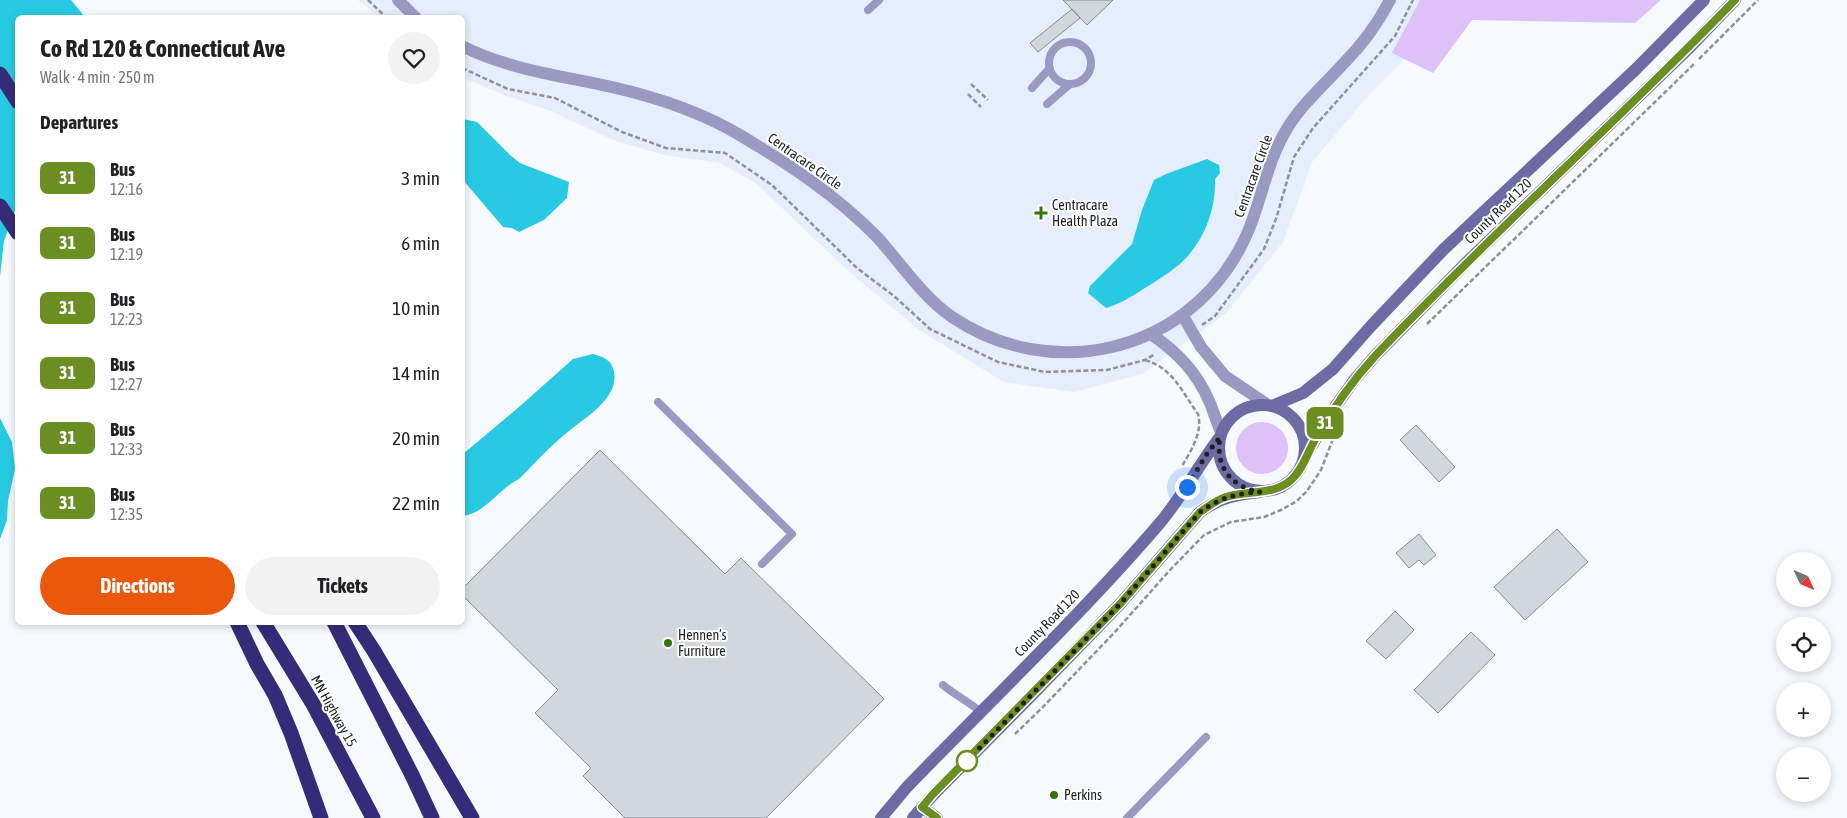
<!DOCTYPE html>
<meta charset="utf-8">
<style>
:root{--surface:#fff;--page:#f2f2f2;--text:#202124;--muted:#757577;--accent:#ea580c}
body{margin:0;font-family:"Asap Condensed",sans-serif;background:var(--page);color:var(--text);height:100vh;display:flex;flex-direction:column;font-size:19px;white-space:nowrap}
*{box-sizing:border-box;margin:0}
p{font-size:16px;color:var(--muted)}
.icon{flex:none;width:28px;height:28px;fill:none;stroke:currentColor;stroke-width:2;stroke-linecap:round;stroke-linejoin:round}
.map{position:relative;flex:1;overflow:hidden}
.panel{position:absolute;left:15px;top:15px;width:450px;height:610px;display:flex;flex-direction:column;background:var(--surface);border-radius:8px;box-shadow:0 2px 8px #0003}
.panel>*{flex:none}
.badge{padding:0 10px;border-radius:8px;font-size:18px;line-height:32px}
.needle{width:32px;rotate:134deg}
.tools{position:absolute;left:1776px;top:552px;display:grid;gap:10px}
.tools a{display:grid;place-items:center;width:55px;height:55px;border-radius:50%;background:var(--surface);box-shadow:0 2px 8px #0003;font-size:25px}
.you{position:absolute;width:25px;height:25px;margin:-12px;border:4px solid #fff;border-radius:50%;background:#1a73e8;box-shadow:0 0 0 8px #1a73e833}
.map>.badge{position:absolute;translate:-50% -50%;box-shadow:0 0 0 2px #fff}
h2{padding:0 25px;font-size:19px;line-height:45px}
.round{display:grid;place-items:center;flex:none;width:52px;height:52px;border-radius:26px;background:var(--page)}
.head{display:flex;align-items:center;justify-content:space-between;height:85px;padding:0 25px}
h1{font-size:24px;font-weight:700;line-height:38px}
.action{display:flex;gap:10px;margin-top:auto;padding:10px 25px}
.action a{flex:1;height:58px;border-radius:30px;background:var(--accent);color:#fff;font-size:20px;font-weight:700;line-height:58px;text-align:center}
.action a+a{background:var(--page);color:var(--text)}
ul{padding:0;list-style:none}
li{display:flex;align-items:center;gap:15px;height:65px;padding:0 25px}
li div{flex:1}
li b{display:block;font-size:19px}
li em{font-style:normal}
li .badge{min-width:55px;font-weight:700;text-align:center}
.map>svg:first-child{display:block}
.built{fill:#e5eefc}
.green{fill:#dec2f7}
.water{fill:#27cae2}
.building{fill:#d0d8dd;stroke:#858c91}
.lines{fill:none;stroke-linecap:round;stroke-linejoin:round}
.path{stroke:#8e9195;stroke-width:2.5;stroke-dasharray:5 2.5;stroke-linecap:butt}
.lane{stroke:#999ac1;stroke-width:8}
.street{stroke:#999ac1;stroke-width:12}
.secondary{stroke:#6c6ba3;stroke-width:12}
.highway{stroke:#362b79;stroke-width:15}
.line-casing{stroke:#fff;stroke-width:11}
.line{stroke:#6b8e23;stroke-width:8}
.walk{stroke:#1e2023;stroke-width:5;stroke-dasharray:0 9}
.poi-dot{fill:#34740f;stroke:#fff;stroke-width:2}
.stop-dot{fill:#fff;stroke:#6b8e23;stroke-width:2.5}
.labels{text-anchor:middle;stroke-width:4;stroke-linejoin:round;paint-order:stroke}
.street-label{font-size:14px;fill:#1e2023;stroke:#fff}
.poi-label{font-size:14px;fill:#1e2023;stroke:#fff;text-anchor:start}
</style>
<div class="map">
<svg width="1847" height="818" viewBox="0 0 1847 818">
<rect width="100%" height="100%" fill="#f6f9fe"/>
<path class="built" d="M358,0H1440L1413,51L1367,97L1312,162L1283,242L1226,313L1142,374L1074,392L1004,382L919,330L845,268L757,184L720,163L664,155L613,140L551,111L507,96L463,78L462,18L379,17Z"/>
<path class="green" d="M1420,0H1661L1635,23L1472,20L1433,73L1392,53Z
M1236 448a26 26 0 1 1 52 0a26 26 0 1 1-52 0Z"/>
<path class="water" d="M0,0H71L85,17L18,18L17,205L4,241L0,276Z
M463,119L477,122L510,155L520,163L569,182L567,198L544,220L519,232L512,228L503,227L463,180Z
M1207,159L1219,165L1220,173L1215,179C1216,207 1206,236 1187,257C1177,268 1162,277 1150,285C1135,294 1123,303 1106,308L1088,293L1090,286L1132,244L1142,210L1154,180L1166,174Z
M593,354C604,357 612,360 614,372C619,398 586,417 569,431C551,445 535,463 519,479C499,489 484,514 463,516V454L519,407L573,359Z
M0,418L12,442L15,469L8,501L7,520L0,539Z"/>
<path class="building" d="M1063,0H1113L1087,25Z
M1072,9L1080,18L1038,52L1030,43Z
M1416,425L1455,467L1439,482L1400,440Z
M600,450L725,574L741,558L884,699L766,818H625L583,776L591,768L535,713L558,690L462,595V589Z
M1557,529L1588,562L1525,620L1494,587Z
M1419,534L1436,555L1424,565L1419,560L1409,568L1396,553Z
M1395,611L1414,630L1386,659L1366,641Z
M1471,632L1495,655L1438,713L1414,690Z"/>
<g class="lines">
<path class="path" d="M368,0L387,18
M1699,59L1758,0
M462,68L508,89L555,98L622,132L666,148L725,153L772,185L857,268L894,296L930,329L998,362L1045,372L1107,370L1145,360L1155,354
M971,84L988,100
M968,94L981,107
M1427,324L1695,63
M1202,325L1215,316L1264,249L1276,219L1294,157L1313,128L1395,36L1413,0
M1145,360C1173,368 1182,392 1198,414C1203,432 1191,451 1182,466
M1015,734L1042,708L1114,633L1170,570L1204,535L1231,522L1264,517L1281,510L1297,501L1307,491L1321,470L1333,439"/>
<path class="lane" d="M868,10L879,0
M1049 63a21 21 0 1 1 42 0a21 21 0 1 1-42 0Z
M1032,88L1049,69
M1047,104L1070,84
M658,402L792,534L762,564
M943,685C955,695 969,702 981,712
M1127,818L1206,737"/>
<path class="street" d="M398,0L416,18
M462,46C519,75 583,77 643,95C675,104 709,117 738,134C789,164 836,195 878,238C902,265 922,296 952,317C1050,383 1182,354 1239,250C1261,211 1264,165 1288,127C1303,103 1325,84 1344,63C1362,45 1378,23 1390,0
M1183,316L1201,347L1225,376L1268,405
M1151,334C1178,353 1197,372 1210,403C1214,413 1217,423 1221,432"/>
<path class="secondary" d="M1219 448a43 43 0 1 1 86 0a43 43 0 1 1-86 0Z
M1272,406L1303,393L1333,369L1371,326L1444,249L1636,69L1704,0
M1303,460L1335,407L1355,379L1375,356L1468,261L1688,49L1735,0
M922,807L937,818
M881,818L907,787C991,700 1080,616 1159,524C1182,497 1198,466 1220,437
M913,818L933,795L1030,697L1120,604L1200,512C1221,497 1235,495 1260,492"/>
<path class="highway" d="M0,74L18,102
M0,206L18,233
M237,622L257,664L275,695L291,733L321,818
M263,622L313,704L373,818
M334,622L412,775L432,818
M355,622L374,651L472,818"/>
</g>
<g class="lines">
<defs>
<path id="line" d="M937,818L922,807L933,794L1120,604L1200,512C1209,506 1216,500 1226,497C1248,490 1273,496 1291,480C1303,470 1308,451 1316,438C1333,408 1353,380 1376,355C1492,233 1618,121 1735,0"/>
</defs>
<use href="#line" class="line-casing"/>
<use href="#line" class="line"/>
<path class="walk" d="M967,761L1120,604L1200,512C1221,497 1235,494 1260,492C1231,487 1215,467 1220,437L1206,455L1187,487"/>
</g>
<g class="poi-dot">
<path d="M1038.5 205.5h5v5h5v5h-5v5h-5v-5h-5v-5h5z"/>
<circle cx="668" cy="643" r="5"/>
<circle cx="1054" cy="795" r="5"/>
</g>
<circle class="stop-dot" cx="967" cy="761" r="10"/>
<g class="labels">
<g class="street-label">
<text transform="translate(805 161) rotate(35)" y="5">Centracare Circle</text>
<text transform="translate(1253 176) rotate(-70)" y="5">Centracare Circle</text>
<text transform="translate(1498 211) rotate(-44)" y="5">County Road 120</text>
<text transform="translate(1047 623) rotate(-46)" y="5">County Road 120</text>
<text transform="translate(334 711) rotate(61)" y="5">MN Highway 15</text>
</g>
<g class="poi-label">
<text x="1052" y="210">Centracare<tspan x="1052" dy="16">Health Plaza</tspan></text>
<text x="678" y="640">Hennen’s<tspan x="678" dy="16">Furniture</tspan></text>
<text x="1064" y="800">Perkins</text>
</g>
</g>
</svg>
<div class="tools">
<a><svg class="needle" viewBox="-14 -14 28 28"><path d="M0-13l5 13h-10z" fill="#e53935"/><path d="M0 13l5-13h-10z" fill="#757577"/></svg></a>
<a><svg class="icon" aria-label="locate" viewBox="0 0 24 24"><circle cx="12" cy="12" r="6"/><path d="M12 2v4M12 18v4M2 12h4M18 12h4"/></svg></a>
<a>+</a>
<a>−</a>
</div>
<div class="you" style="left:1187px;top:487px"></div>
<b class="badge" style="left:1325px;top:423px;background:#6b8e23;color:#fff">31</b>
<section class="panel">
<div class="head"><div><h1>Co Rd 120 &amp; Connecticut Ave</h1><p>Walk · 4 min · 250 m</p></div><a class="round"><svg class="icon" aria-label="heart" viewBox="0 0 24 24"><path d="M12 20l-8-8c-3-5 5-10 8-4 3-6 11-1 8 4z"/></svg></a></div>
<h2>Departures</h2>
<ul>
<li><span class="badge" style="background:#6b8e23;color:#fff">31</span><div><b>Bus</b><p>12:16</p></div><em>3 min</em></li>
<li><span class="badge" style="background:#6b8e23;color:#fff">31</span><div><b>Bus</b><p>12:19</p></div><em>6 min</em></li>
<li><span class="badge" style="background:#6b8e23;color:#fff">31</span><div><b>Bus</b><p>12:23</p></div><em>10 min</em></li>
<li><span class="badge" style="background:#6b8e23;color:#fff">31</span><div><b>Bus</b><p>12:27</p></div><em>14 min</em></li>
<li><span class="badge" style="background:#6b8e23;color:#fff">31</span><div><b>Bus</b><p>12:33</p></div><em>20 min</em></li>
<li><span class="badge" style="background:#6b8e23;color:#fff">31</span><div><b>Bus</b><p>12:35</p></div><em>22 min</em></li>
</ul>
<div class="action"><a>Directions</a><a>Tickets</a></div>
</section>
</div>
